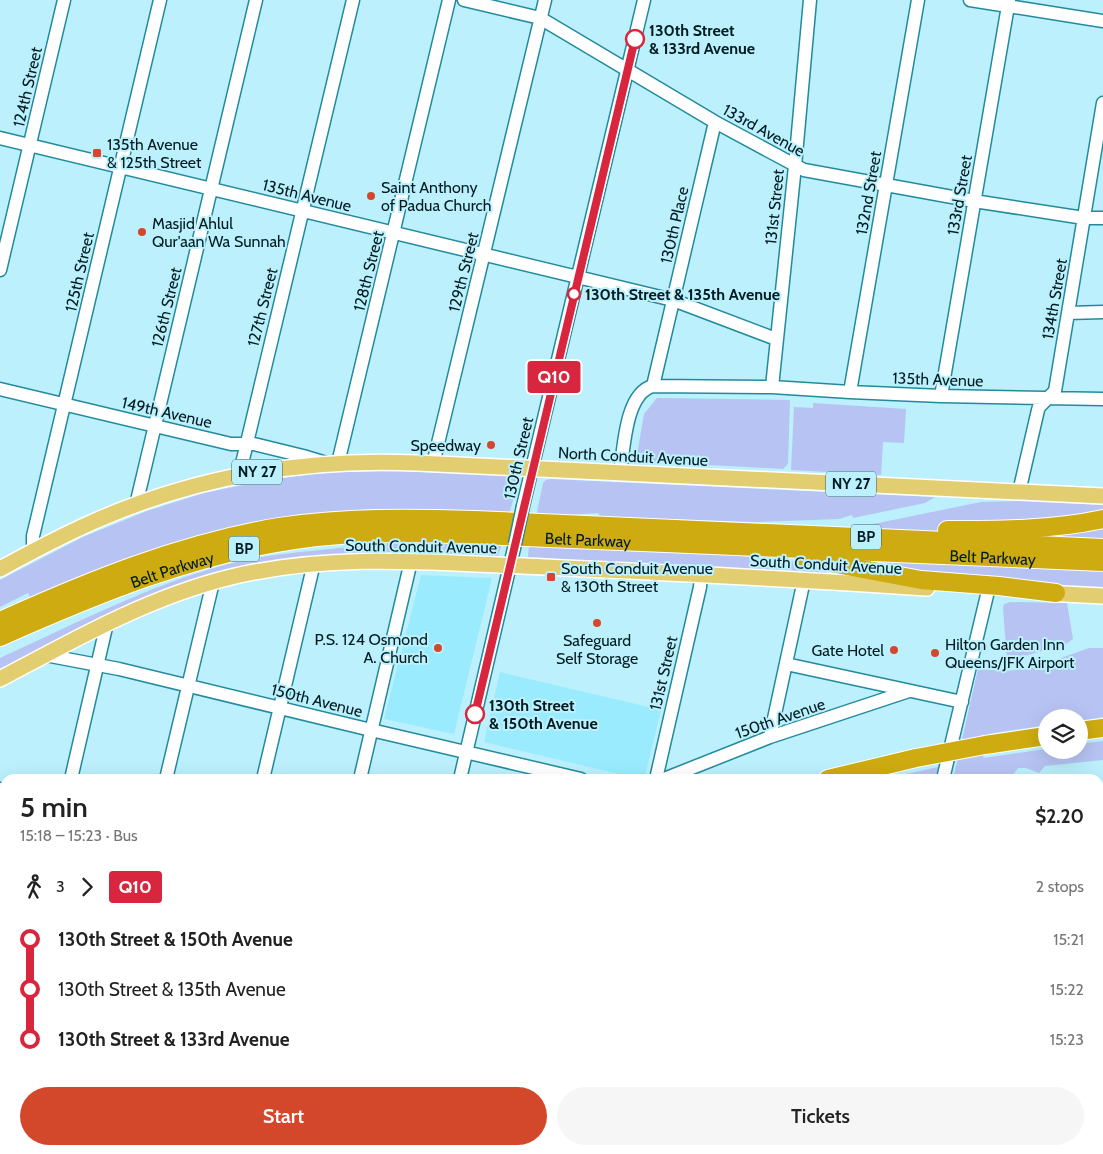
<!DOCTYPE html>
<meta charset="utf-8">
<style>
:root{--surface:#fff;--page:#f6f6f6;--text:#222;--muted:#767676;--accent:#d3482b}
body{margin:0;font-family:Cabin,sans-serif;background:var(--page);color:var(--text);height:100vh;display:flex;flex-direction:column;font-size:19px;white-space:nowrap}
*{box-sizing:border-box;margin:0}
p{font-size:16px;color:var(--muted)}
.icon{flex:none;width:28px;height:28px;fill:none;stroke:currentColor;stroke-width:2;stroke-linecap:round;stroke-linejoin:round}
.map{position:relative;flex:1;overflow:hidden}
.panel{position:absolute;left:0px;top:774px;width:1104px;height:381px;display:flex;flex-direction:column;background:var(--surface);border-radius:15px 15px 0 0;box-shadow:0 5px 20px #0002}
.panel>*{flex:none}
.badge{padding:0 10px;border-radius:4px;font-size:18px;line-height:32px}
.buttons{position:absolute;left:1038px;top:709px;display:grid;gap:10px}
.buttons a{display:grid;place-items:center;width:50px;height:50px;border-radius:50%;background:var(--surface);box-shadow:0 5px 20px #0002;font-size:25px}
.map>.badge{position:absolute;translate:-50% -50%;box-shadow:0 0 0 2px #fff}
.legs{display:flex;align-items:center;gap:8px;height:55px;padding:0 20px;font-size:16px}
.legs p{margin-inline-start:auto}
.overview{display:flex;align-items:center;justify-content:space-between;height:85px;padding:0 20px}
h1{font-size:28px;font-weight:600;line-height:38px}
.primary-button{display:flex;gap:10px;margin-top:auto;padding:10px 20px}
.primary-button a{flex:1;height:58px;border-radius:30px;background:var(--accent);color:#fff;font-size:20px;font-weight:600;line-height:58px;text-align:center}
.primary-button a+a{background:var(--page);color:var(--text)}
ul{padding:0 20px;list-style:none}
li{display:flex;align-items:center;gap:18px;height:50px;font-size:19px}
li i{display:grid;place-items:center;width:8px;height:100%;margin:0 6px;background:currentColor}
li i::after{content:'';width:12px;height:12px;margin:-6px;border:4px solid;border-radius:50%;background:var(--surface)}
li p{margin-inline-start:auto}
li:first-child i{background:linear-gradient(#0000 50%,currentColor 0)}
li:last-child i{background:linear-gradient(currentColor 50%,#0000 0)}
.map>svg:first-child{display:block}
.built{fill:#9bebfe}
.green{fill:#b7c3f2}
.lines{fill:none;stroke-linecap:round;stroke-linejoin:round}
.minor-casing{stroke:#238a9d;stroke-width:15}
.major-casing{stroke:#fff;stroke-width:18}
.highway-casing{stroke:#fff;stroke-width:20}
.minor{stroke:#fff;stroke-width:12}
.major{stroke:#e2cd70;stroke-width:15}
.highway{stroke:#ceab10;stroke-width:18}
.tram{stroke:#507780;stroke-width:1}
.minor-bridge-casing{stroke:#238a9d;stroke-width:15;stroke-linecap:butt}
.highway-bridge-casing{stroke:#fff;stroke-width:20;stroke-linecap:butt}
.minor-bridge{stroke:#fff;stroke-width:12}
.highway-bridge{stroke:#ceab10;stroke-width:18}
.line-1-casing{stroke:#fff;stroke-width:11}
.line-1{stroke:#d7263d;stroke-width:8}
.stop-1-dot{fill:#fff;stroke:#d7263d;stroke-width:2.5}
.poi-dot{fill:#d3482b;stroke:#bbf0fc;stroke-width:2}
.labels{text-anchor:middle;stroke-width:4;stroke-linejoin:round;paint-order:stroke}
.shield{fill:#bbf0fc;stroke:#385c63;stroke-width:1}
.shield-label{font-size:15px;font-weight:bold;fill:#001c22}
.stop-label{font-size:16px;font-weight:bold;fill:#001c22;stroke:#bbf0fc;text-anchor:start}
.street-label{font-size:16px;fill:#001c22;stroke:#bbf0fc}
.poi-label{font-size:16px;fill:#001c22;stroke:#bbf0fc;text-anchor:start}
</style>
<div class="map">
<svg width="1103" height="1154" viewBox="0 0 1103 1154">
<rect width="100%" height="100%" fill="#bbf0fc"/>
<path class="built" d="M421,575L492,578L454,734L384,719Z
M500,672L661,710L645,776L636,778L484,742Z
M0,1069L5,1070V1145L0,1143Z
M27,1150H373L372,1154H43Z"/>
<path class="green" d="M657,398L790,400L788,464L783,469L636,461L644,414Z
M813,403L906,409L904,443L883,442L881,475L791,470L794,407L813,408Z
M398,471L514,476L517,485L509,515L462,511L374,509L310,514L247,523L79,576L30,597L28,593L0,607V580L83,537L147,511L204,493L268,480L332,472Z
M550,479L935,497L925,503L853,518L852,515L839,519L754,522L600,517L598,513L536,517L543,483L546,480Z
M1020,501L1103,505V541L844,530L981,502Z
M382,542H449L450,546L502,543L498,556L494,558L374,553L327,556L274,562L0,673V658C75,624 149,585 228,564C279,551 332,551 382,542Z
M529,545L724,554L806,563L876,577L533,560L528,557Z
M858,558L1103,569V591L923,575L855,563Z
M1010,602L1067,603L1073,639L1066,644L1007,661L1003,608L1004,604Z
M1089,648H1103V717L1079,721V718H1046V725L988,734L983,758L1046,749L1079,750V744L1103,741V760L1045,766L1039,773L1026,768H1018L1010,779H953L978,669L1006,671L1033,668Z
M938,767L935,779H883Z"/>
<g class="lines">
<defs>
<path id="minor" d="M464,0L540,18L715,122L804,170L974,201L1084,218H1103
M970,0L1103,21
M0,138L673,300L776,339
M0,270L64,0
M1068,313L1103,312
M653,386L715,122
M772,387L795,166L810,0
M0,389L231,444H254L303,456L326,463
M850,392L918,0
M941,396L1009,0
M338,463L449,0
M433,464L545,0
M620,473C624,449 625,393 653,386L772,387L850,392L941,396L1103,399
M239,476L353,0
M1019,492L1038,410L1039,407L1055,391L1103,103
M136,505L256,0
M523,506L644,0
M33,551V536L160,0
M45,655L119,669L371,730L581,779
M786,664L962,702
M770,737L804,580
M71,779L107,623
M166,779L213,582
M263,779L314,563
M360,779L411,561
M460,779L515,544
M656,779L700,587L701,575
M664,779L770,737L909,691
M943,779L988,591
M0,789L5,790
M0,890L5,892
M1099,1116L1103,1110
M854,1154L855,1150
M1074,1154L1077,1150"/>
<path id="major" d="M0,569C31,552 63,535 95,521C197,476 306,458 417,463L1103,496
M1045,593L1103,596
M0,679C75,639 149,597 231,577C335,552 440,563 545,567C673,573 800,579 927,588"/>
<g id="highway">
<path d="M947,530C998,530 1053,530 1103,519"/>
<path d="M804,558L921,580L999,586L1056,593"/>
<path d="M0,621C89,581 182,543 279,527C344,517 410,518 475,520L1103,548"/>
<path id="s1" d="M0,637C95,595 191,555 294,540C363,530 434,533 503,536L1103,562"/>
<path d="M1079,731L1103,728"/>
<path d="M985,745L1046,736"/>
<path d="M828,779L916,758"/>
<path d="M0,1006L5,1007"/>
<path d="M1099,1008L1103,1009"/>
<path d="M0,1059L5,1060"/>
<path d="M1099,1142L1103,1136"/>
<path d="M376,1154L377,1150"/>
<path d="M1089,1154L1092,1150"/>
</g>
</defs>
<use href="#minor" class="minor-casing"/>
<use href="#major" class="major-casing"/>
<use href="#highway" class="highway-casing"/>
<use href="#minor" class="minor"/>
<use href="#major" class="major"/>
<use href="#highway" class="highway"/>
<path class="tram" d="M0,1149L20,1154"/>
<defs>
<path id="minor-bridge" d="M515,544L523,506"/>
<path id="highway-bridge" d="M916,758L985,745"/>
</defs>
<use href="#minor-bridge" class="minor-bridge-casing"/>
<use href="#highway-bridge" class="highway-bridge-casing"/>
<use href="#minor-bridge" class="minor-bridge"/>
<use href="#highway-bridge" class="highway-bridge"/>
</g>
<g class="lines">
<defs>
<path id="line-1" d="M475,714L635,39"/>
</defs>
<use href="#line-1" class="line-1-casing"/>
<use href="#line-1" class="line-1"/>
</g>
<g class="stop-1-dot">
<circle cx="635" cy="39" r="9"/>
<circle cx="574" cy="294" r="6"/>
<circle cx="475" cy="714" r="9"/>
</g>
<g class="poi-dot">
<rect x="92" y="148" width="10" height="10" rx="2.5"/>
<circle cx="371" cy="196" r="5"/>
<circle cx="142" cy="232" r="5"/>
<circle cx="491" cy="445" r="5"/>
<rect x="546" y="572" width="10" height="10" rx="2.5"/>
<circle cx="597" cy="623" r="5"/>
<circle cx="438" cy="648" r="5"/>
<circle cx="894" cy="650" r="5"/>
<circle cx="935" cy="653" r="5"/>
</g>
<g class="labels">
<g class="shield">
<rect x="232" y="459.5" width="50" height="25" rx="4"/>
<rect x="826" y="471.5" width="50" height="25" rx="4"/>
<rect x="851" y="524.5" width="30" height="25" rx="4"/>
<rect x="229" y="536.5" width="30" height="25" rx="4"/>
</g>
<g class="shield-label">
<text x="257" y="477">NY 27</text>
<text x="851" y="489">NY 27</text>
<text x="866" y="542">BP</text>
<text x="244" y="554">BP</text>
</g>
<g class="stop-label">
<text x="649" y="36">130th Street<tspan x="649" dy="18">&amp; 133rd Avenue</tspan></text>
<text x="585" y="300">130th Street &amp; 135th Avenue</text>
<text x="489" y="711">130th Street<tspan x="489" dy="18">&amp; 150th Avenue</tspan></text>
</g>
<g class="street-label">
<text transform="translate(27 87) rotate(-77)" y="6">124th Street</text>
<text transform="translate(764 130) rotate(29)" y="6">133rd Avenue</text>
<text transform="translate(868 193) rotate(-80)" y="6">132nd Street</text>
<text transform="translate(307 195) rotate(14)" y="6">135th Avenue</text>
<text transform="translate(959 195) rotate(-80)" y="6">133rd Street</text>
<text transform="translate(774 207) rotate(-84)" y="6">131st Street</text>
<text transform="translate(674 225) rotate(-77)" y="6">130th Place</text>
<text transform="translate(368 271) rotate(-76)" y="6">128th Street</text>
<text transform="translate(79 272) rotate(-77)" y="6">125th Street</text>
<text transform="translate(463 272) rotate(-76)" y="6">129th Street</text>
<text transform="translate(1054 299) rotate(-80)" y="6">134th Street</text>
<text transform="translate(166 307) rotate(-76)" y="6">126th Street</text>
<text transform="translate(262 307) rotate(-76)" y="6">127th Street</text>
<text transform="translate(938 379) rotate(2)" y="6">135th Avenue</text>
<text transform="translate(167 412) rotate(13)" y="6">149th Avenue</text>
<text transform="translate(633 456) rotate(3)" y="6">North Conduit Avenue</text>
<text transform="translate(518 458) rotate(-77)" y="6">130th Street</text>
<text dy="6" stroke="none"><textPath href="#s1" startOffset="605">Belt Parkway</textPath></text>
<text transform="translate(421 546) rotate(1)" y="6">South Conduit Avenue</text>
<text dy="6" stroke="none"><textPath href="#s1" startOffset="1010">Belt Parkway</textPath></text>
<text transform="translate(826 564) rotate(3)" y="6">South Conduit Avenue</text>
<text dy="6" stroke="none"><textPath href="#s1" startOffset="185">Belt Parkway</textPath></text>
<text transform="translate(663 673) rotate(-77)" y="6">131st Street</text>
<text transform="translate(317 700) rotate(14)" y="6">150th Avenue</text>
<text transform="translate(780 718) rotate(-19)" y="6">150th Avenue</text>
</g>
<g class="poi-label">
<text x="107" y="150">135th Avenue<tspan x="107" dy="18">&amp; 125th Street</tspan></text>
<text x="381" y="193">Saint Anthony<tspan x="381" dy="18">of Padua Church</tspan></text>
<text x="152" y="229">Masjid Ahlul<tspan x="152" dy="18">Qur'aan Wa Sunnah</tspan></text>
<text x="481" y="451" text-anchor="end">Speedway</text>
<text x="561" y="574">South Conduit Avenue<tspan x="561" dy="18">&amp; 130th Street</tspan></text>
<text x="428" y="645" text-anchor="end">P.S. 124 Osmond<tspan x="428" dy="18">A. Church</tspan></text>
<text x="597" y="646" text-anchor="middle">Safeguard<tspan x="597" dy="18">Self Storage</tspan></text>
<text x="945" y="650">Hilton Garden Inn<tspan x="945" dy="18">Queens/JFK Airport</tspan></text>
<text x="884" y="656" text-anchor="end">Gate Hotel</text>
</g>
</g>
</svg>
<div class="buttons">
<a><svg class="icon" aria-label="layers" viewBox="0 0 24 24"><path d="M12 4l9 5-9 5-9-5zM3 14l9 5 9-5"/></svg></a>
</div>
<b class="badge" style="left:554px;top:377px;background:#d7263d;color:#fff">Q10</b>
<section class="panel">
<div class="overview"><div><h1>5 min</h1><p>15:18 – 15:23 · Bus</p></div><b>$2.20</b></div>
<div class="legs"><svg class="icon" aria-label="walk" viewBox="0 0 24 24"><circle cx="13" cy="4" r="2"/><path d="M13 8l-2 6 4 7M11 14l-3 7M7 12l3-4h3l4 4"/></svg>3<svg class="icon" aria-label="forward" viewBox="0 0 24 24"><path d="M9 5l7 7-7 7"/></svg><b class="badge" style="background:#d7263d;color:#fff">Q10</b><p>2 stops</p></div>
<ul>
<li><i style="color:#d7263d"></i><b>130th Street &amp; 150th Avenue</b><p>15:21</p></li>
<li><i style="color:#d7263d"></i><span>130th Street &amp; 135th Avenue</span><p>15:22</p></li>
<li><i style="color:#d7263d"></i><b>130th Street &amp; 133rd Avenue</b><p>15:23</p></li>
</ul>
<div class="primary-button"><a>Start</a><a>Tickets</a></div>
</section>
</div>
